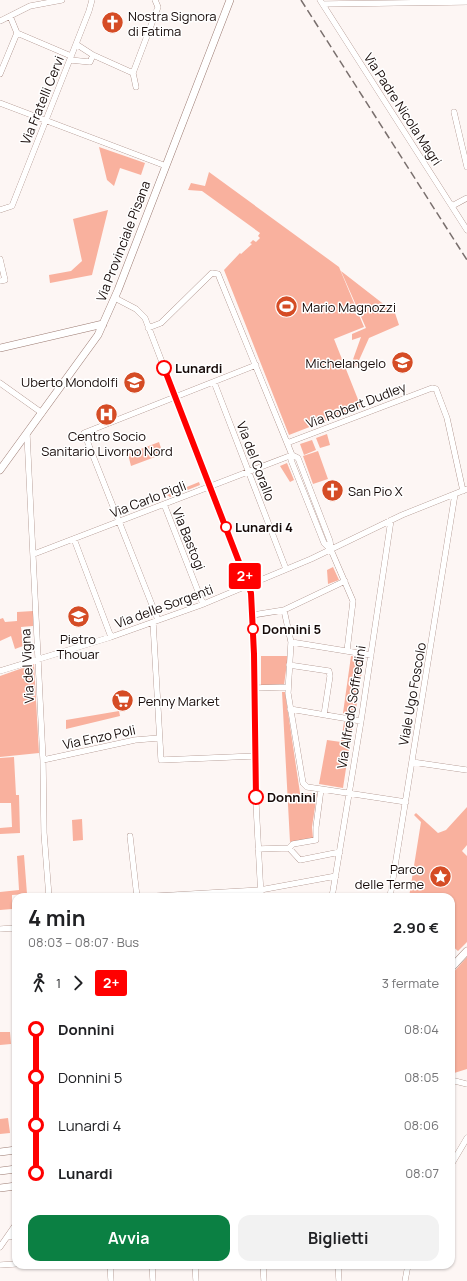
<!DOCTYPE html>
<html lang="it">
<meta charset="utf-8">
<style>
:root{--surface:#fff;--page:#f2f2f2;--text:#202124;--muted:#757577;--accent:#0b8043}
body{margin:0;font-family:Manrope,sans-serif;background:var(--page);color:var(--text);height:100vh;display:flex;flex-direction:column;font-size:15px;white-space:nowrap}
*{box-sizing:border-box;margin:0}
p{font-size:13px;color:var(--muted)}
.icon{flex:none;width:22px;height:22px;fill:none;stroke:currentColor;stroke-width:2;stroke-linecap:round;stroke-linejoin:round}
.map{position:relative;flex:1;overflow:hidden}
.details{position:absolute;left:12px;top:893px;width:443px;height:376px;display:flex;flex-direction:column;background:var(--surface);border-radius:12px;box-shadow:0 1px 3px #0004}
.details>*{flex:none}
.badge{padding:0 8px;border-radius:3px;font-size:14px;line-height:26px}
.map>.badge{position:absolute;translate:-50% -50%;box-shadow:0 0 0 2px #fff}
.legs{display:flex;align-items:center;gap:6px;height:44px;padding:0 16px;font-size:13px}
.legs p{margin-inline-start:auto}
.overview{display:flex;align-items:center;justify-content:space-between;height:68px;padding:0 16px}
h1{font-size:22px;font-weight:700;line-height:30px}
.action{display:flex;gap:8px;margin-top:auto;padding:8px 16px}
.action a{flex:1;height:46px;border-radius:12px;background:var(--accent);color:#fff;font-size:16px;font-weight:700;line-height:46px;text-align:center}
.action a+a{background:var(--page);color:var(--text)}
ul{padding:0 16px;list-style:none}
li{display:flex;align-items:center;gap:14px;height:48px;font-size:15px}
li i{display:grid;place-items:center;width:6px;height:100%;margin:0 5px;background:currentColor}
li i::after{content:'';width:10px;height:10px;margin:-5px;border:3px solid;border-radius:50%;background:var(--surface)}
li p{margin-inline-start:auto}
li:first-child i{background:linear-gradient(#0000 50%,currentColor 0)}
li:last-child i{background:linear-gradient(currentColor 50%,#0000 0)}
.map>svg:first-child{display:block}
.green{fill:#f9b19e}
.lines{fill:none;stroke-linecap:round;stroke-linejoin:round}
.street-casing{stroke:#9b7a71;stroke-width:6}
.secondary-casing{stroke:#9b7a71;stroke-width:8}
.street{stroke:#fff;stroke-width:5.5}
.secondary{stroke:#fff;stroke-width:7}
.rail{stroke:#796f6d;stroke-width:1.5;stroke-dasharray:8 4;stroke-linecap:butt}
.line-1-casing{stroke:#fff;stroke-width:9}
.line-1{stroke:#f00;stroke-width:6}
.stop-1-dot{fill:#fff;stroke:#f00;stroke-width:2}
.labels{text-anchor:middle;stroke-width:3;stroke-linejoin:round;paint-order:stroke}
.poi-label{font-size:13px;fill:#160a08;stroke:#fff;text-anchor:start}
.street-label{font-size:13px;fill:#160a08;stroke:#fff}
.stop-label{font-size:13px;font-weight:bold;fill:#160a08;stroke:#fff;text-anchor:start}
</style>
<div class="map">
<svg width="467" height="1281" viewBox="0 0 467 1281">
<rect width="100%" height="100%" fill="#fdf6f4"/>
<path class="green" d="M99,147L145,163L141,175L120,168L114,186L107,180Z
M209,172L339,267L364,327L334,339L361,407L289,435L224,270L240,253L241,254L252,244L250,243L253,240L256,242L260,238L258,236L260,233L202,191L188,190L191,183L205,186Z
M108,210L92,275L50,283L49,275L71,271L82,261L73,219Z
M341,271L395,313L399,325L369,338L356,367L351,365L361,337L352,340V334L366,328Z
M327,434L330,445L320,448L316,438Z
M312,440L316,450L304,455L300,444Z
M159,442L163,454L131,466L128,454Z
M318,451L328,479L313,484L303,456Z
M287,463L294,480L290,482L280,466Z
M199,482L200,485L170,497L167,495Z
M333,567L339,580L328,584L327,570Z
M33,611V626L21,627L23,646L15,649L11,636L0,641V619L3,618L5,622L17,621V612Z
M261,656H288L284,685L261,686Z
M351,656L364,658L355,715L343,713Z
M34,664L39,753L0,757V676Z
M282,692H285L300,793L317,794L312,827L313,838L290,842Z
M119,711L120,716L66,729V720Z
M344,722L353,723L343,788L319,784L327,740L341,742Z
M14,757L16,795H19L20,833L0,834V828L12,827L11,803H0V758Z
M467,807V845L462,851L467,856V942L458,951L451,945V897H409L421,822L414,815L416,813L438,833L446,830Z
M82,819L83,840L73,841L72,820Z
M24,855L27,894L12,895V909L0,910V892L19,890L17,856Z
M467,957V1069L451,1074V988L454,984L451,981V975Z
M0,1032H10L11,1044L0,1045Z
M8,1118L10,1133L0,1134V1119Z"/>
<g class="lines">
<defs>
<path id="street" d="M320,0L467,230
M323,4L467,2
M0,21L30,6L62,0
M17,33L71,56
M76,44L93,55L133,73
M70,60L90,62L93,55
M0,74L17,33L10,16
M136,87L133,73L158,7L155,0
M0,103L166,166
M454,112L467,167
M452,206L467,198
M0,210L12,206L89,11L92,0
M0,259L5,280L0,281
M115,298L136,309L145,318L251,593L254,655L256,803L261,897
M214,382L286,569
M0,383L42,413
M27,434L43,760L44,833L49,897
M287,443L432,388L436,389L447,418L463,491
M164,504L203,604
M74,539L111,637
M331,550L324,543L291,460L292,455L298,458L330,541L331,550L353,601L347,651
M34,554L292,455L218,274L212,273L161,323L148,328
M284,610L291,642L288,693L303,783L307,787L321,789L316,827V840L293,844L289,848
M253,615L284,610L345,581
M158,620L84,433L256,365
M153,622L161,760L256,756
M291,642L371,655
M289,665L329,671L330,676L324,715
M0,671L111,637L201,605L311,559L402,515L467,489
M255,688L288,687
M290,709L361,721
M43,760L135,740L159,738
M412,762L467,770
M321,789L406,802
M130,836L137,897
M289,848L300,860L340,852
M258,849L289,848
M139,897L260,890L336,876
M332,897L361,721L391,520
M390,897L455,494
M0,929L16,928
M451,1080L467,1084
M451,1165L467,1138
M7,1237L16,1236
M0,1247L16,1224
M0,1265L16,1264
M110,1265L111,1281
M152,1265L153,1281
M195,1265L196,1281
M263,1265L264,1281
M338,1265L339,1281
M405,1281L408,1265"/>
<path id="secondary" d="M0,348L103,324
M0,470L98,335L118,290L230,0
M451,968L467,951
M0,1152L16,1150
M0,1171L16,1169
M0,1188L16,1186"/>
</defs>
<use href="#street" class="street-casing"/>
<use href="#secondary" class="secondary-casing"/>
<use href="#street" class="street"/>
<use href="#secondary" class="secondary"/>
<path class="rail" d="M301,0L467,260"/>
</g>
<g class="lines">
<defs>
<path id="line-1" d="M164,368L251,593L254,654L256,797"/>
</defs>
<use href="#line-1" class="line-1-casing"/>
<use href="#line-1" class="line-1"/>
</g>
<defs>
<symbol id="church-disc" viewBox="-11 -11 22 22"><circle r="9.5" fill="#d54c25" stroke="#fff"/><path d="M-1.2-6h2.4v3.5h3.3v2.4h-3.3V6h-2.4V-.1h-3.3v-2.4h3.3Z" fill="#fff"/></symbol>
<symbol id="stadium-disc" viewBox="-11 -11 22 22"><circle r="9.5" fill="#d54c25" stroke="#fff"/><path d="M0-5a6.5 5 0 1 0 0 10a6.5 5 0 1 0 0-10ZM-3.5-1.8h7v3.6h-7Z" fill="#fff"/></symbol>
<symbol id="school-disc" viewBox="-11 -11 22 22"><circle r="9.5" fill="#d54c25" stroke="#fff"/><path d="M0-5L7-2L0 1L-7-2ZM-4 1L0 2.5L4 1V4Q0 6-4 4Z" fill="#fff"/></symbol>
<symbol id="hospital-disc" viewBox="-11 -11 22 22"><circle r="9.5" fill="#d54c25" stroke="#fff"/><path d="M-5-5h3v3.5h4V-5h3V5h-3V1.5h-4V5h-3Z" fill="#fff"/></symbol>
<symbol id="supermarket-disc" viewBox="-11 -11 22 22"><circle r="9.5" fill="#d54c25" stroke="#fff"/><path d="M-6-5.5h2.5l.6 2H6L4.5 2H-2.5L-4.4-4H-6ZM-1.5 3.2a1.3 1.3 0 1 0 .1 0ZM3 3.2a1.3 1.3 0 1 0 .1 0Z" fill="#fff"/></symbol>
<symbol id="sight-disc" viewBox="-11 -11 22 22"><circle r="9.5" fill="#d54c25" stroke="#fff"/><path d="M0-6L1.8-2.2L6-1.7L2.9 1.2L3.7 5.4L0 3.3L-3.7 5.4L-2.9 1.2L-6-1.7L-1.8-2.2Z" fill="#fff"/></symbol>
</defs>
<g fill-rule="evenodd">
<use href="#church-disc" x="100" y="10" width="25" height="25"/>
<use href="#stadium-disc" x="274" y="294" width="25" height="25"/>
<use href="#school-disc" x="390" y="350" width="25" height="25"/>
<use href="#school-disc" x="122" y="370" width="25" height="25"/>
<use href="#hospital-disc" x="94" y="402" width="25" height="25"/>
<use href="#church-disc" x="320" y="478" width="25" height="25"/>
<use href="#school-disc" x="66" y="604" width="25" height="25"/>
<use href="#supermarket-disc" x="110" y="688" width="25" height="25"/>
<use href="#sight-disc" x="428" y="864" width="25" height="25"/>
</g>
<g class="stop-1-dot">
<circle cx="164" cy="368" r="7"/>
<circle cx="226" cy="527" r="5"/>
<circle cx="253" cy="629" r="5"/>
<circle cx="256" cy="797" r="7"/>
</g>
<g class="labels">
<g class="poi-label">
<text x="128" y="21">Nostra Signora<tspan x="128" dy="15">di Fatima</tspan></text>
<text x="302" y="312">Mario Magnozzi</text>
<text x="386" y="368" text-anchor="end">Michelangelo</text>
<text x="118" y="387" text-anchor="end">Uberto Mondolfi</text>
<text x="107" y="441" text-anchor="middle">Centro Socio<tspan x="107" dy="15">Sanitario Livorno Nord</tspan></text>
<text x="348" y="496">San Pio X</text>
<text x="78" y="644" text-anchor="middle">Pietro<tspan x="78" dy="15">Thouar</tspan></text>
<text x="138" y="706">Penny Market</text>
<text x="424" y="874" text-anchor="end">Parco<tspan x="424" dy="15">delle Terme</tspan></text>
</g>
<g class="street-label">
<text transform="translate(42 100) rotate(-68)" y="5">Via Fratelli Cervi</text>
<text transform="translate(403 109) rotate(57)" y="5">Via Padre Nicola Magri</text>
<text transform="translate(123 241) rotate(-69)" y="5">Via Provinciale Pisana</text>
<text transform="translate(356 405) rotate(-21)" y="5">Via Robert Dudley</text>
<text transform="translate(256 461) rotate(69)" y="5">Via del Corallo</text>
<text transform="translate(148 499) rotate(-21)" y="5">Via Carlo Pigli</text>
<text transform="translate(189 539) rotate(68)" y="5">Via Bastogi</text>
<text transform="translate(164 606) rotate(-20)" y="5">Via delle Sorgenti</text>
<text transform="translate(27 666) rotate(-93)" y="5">Via del Vigna</text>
<text transform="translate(412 694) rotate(-80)" y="5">Viale Ugo Foscolo</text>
<text transform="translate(351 707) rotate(-81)" y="5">Via Alfredo Soffredini</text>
<text transform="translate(99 737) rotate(-12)" y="5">Via Enzo Poli</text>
</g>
<g class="stop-label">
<text x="175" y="373">Lunardi</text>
<text x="235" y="532">Lunardi 4</text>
<text x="262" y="634">Donnini 5</text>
<text x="267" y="802">Donnini</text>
</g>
</g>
</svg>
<b class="badge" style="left:245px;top:576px;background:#f00;color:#fff">2+</b>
<section class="details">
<div class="overview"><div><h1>4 min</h1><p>08:03 – 08:07 · Bus</p></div><b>2.90 €</b></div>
<div class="legs"><svg class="icon" aria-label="walk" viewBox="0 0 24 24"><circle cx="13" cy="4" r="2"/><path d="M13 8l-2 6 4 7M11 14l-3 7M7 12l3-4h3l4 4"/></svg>1<svg class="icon" aria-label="forward" viewBox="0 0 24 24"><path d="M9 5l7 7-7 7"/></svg><b class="badge" style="background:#f00;color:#fff">2+</b><p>3 fermate</p></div>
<ul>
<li><i style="color:#f00"></i><b>Donnini</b><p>08:04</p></li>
<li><i style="color:#f00"></i><span>Donnini 5</span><p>08:05</p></li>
<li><i style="color:#f00"></i><span>Lunardi 4</span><p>08:06</p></li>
<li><i style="color:#f00"></i><b>Lunardi</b><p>08:07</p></li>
</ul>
<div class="action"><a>Avvia</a><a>Biglietti</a></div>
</section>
</div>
